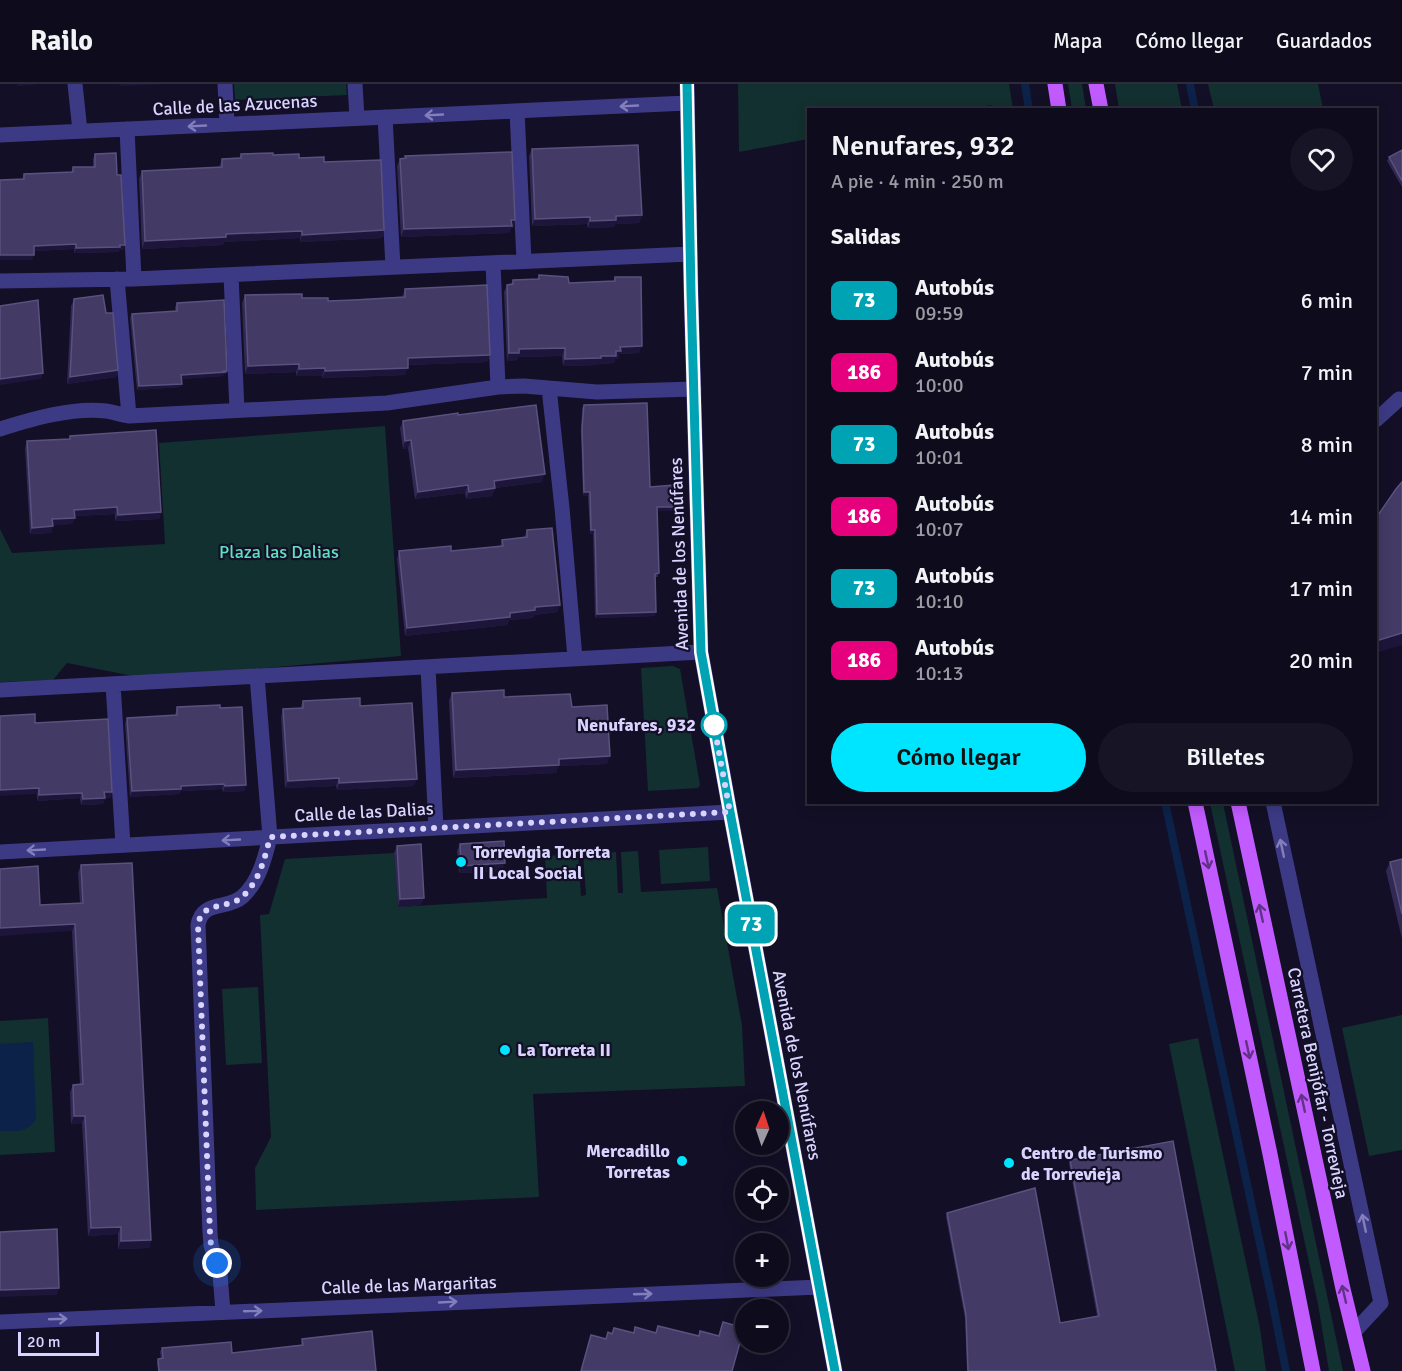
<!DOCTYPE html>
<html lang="es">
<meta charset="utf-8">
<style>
:root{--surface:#0e0b1c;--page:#171425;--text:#f1f3f6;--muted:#9b9ba3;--line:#2e2b3b;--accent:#00e5ff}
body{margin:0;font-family:Signika,sans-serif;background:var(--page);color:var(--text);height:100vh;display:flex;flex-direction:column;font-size:22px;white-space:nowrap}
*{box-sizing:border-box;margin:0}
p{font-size:20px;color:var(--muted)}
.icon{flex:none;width:33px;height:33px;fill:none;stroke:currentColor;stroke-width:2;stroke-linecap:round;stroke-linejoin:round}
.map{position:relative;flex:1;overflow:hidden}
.panel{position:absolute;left:807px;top:24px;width:570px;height:696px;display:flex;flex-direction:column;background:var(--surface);border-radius:0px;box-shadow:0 3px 15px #0003,0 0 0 2px var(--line)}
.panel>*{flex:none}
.badge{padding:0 12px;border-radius:9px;font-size:21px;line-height:39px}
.needle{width:39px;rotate:3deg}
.fabs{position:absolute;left:735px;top:1017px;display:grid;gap:12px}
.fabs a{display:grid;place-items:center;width:54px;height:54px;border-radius:50%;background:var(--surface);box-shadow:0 3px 15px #0003,0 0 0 2px var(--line);font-size:30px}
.scale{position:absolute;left:18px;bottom:15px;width:81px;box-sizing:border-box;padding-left:6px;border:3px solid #d9d4ff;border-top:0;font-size:16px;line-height:21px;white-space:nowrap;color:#d9d4ff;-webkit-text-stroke:4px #130f26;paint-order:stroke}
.you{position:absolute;width:30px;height:30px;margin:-15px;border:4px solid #fff;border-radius:50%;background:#1a73e8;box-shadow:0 0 0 9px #1a73e833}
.map>.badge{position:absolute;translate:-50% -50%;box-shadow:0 0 0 3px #fff}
h2{padding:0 24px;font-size:22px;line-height:54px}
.round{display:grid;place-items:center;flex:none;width:63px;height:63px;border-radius:32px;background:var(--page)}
.overview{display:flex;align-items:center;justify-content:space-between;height:102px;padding:0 24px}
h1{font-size:28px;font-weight:600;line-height:45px}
.cta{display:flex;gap:12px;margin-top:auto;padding:12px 24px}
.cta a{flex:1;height:69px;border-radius:36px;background:var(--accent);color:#111;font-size:24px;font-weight:600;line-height:69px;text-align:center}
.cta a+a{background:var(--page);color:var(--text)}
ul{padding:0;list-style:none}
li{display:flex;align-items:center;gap:18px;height:72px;padding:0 24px}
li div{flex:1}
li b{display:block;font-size:22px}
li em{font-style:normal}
li .badge{min-width:66px;font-weight:700;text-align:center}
header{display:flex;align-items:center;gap:36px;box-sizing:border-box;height:84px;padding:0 30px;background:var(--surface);border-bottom:2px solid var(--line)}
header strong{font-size:28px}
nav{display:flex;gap:33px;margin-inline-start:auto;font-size:21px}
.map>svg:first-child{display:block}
.green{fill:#12302f}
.water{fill:#0c2248}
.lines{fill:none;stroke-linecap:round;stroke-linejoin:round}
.stream{stroke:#0c2248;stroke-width:8}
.minor{stroke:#3d3a85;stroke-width:15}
.major{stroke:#c25bff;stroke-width:15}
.wall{fill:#312854}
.shaded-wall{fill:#1d163a}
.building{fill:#433a66;stroke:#5a527e;stroke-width:1.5}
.oneway{stroke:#837fbc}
.oneway2{stroke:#623188}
.line-casing{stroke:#fff;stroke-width:14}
.line{stroke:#00a3b4;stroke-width:9}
.walk{stroke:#d9d4ff;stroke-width:6;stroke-dasharray:0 10.8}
.stop-dot{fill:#fff;stroke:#00a3b4;stroke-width:3}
.poi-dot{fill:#00e5ff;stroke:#130f26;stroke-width:2}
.labels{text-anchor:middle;stroke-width:4.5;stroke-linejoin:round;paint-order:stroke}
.street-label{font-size:18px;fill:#d9d4ff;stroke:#130f26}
.park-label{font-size:18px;fill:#5fe0c0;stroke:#130f26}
.stop-label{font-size:18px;font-weight:bold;fill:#d9d4ff;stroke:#130f26;text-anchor:end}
.poi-label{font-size:18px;font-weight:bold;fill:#d9d4ff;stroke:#130f26;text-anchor:start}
</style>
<header>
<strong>Railo</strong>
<nav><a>Mapa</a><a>Cómo llegar</a><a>Guardados</a></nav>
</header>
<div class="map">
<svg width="1402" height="1287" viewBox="0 0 1402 1287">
<rect width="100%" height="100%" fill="#130f26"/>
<path class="green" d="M234,0H346L347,11L235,16Z
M738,0H1009L1013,25H992L991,21L967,26H808V55L739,68Z
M1068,0H1082L1086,25H1072Z
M1115,0H1177L1182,25H1119Z
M1208,0H1318L1323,25H1214Z
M385,342L401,572L164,593H138L67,579L53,596L0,598V445L12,469L165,460L159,359Z
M673,582L680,585L700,701L698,704L648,707L641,584Z
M1210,719H1223L1343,1287H1329L1318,1220Z
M708,763L710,797L661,800L659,766Z
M638,767L641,808L717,804L742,941L745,1002L533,1010L539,1113L256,1126L255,1084L271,1053L260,831L269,830L285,775L394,769L398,823L547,814L545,772L578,770L581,812L586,811L583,770L616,768L618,809H623L621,768Z
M258,903L262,979L226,981L222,905Z
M1402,931V1066L1369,1072L1342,944Z
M48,934L55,1068L0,1071V937Z
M1198,954L1260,1244L1266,1287H1235L1169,960Z"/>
<path class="water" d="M33,958L36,1035C29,1049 14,1047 0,1047V960Z"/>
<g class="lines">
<path class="stream" d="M1025,0L1029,26
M1190,0L1195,26
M1165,718L1272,1216L1286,1287"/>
<path class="minor" d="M75,0L80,47
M225,0L227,40
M355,0L357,34
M687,0L691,209L701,568L730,728L835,1287
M517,27L524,177
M385,33L393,183
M127,45L134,195
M0,51L687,19
M493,179L498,303
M231,191L237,326
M117,195L129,332
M0,197L134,195L690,170
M549,304L562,424L575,574
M1376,336L1399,315
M0,345C32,335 72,323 106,327C114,328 121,331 129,332L387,319L498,303L524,302L597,308L694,305
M428,583L436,744
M113,600L123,761
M0,606L701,568
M1273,718L1381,1219L1354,1248
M0,768L730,728
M223,1228L220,1190L211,1161L210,1149L198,841C202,816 227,826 242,813C259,798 265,774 270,753L257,592
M0,1238L819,1203"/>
<path class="major" d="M1055,0L1059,26
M1096,0L1101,26
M1195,718L1270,1070L1313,1287
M1238,718L1343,1205L1363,1287"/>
</g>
<path class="wall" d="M532,65L642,131L639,139L615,140L614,143L588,144L587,140L532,142L529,72Z
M1402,66V103L1387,77L1389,73Z
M95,70L117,91L125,161L123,166H119L118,168L74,169V165L34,167L32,176H0V96L22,95L24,90L71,88L73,83H93V75Z
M241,70L273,71L299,74L324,78L384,146L382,154L300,158V154L224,158L223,161L142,165L139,95L142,87L219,83L222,75L239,74Z
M405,72L515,136L513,144H511L509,149L401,153L397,82L400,75L405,74Z
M539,191L569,199L613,197L615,193L639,269L619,270L618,275L615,274L614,279L599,280L598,281L563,282L562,272L518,273L517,276L507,277L504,208L507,201L511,200L513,196L537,195Z
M405,205L490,271L487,278L408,281L405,291L322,294V292H296V288L245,290L242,219L245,211L328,217L402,213Z
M74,215L106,229L118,286L116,293L67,300L71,222Z
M177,219L226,290H224L223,292L181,295L182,300L180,303L137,306L130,234L132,230L175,227V223Z
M584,321L650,403L673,427H657L658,493H655V532L595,534L593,450H590L588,412H583L581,348L582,324Z
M458,331L542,398L495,404L492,412L466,415L465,409L415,415L408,364L403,365L400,344L403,337Z
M70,352L161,428L159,435L115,437V430L75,432L72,440L53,441L51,449L30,450L25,364L27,357L69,355Z
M527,446L560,521L557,528L534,531L533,534L509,536L507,541L405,552L397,475L399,467H451L500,462L502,456L524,454Z
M452,609L504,613L572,623L607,680L558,682L556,689L453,694L449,616Z
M303,617L360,622L414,702L337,706L336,702L285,704L281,633L283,625L300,624Z
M177,623L220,624L245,707L223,708L222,705L181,707L179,710L130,713L125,640L127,634L175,631Z
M35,639L112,708L110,714H105L103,720L81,721L80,714L37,717Z
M460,760L502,787L459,789L457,767Z
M397,762L421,821L398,823L394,769Z
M1402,775V855L1386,787L1390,778Z
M81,781L151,1156L149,1164L118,1165V1150L88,1152L82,1039L71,1040L70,1008L73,1001H80L72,847L40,821L80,819L78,789Z
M1070,1076L1216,1287H967L965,1235L946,1133L947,1129L1060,1239L1097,1232L1069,1080Z
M302,1255L376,1287H158L157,1279L158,1275H161L160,1268L162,1264L232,1269L301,1261V1258Z"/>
<path class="shaded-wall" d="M18,0H40L17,2Z
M120,0H167L119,2Z
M642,131L639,139L615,140L614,143L588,144L590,137L616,132Z
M590,133L587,140L532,142L535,135Z
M515,136L513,144H511L509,149L401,153L404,145Z
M384,146L382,154L300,158L302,151Z
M302,147L300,154L224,158L223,161L142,165L145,157L226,150Z
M76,160L74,165L32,167L34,162Z
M125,161L123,166H119L118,168L74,169L76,164Z
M0,171H34L32,176H0Z
M642,262L639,269L619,270L618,275L615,274L614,279L599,280L598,281L563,282L565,275L616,267L620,263Z
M565,264L562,272L518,273L517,276L507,277L509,269L519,265Z
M490,271L487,278L405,281L408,274Z
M299,280L296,288L245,290L248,282Z
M325,284L322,292H296L299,285Z
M408,284L405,291L322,294L325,287Z
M118,286L116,293L67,300L70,293Z
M227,287L226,290H224L223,292L180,295L181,291Z
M43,289L41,295L0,301V295Z
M182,300L180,303L137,306L139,302Z
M411,356L408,364L403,365L405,357Z
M545,390L542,398L495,404L492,412L466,415L469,408L494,397Z
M468,401L465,409L415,415L418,408Z
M584,408H590L588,412H583Z
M117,423L115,430L72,432L74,426Z
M657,423H674L673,427H656Z
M161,428L159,435L115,437L118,431Z
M75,434L72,440L50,442L52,435Z
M53,442L51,449L30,450L32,444Z
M591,446H595L593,450H590Z
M560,521L557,528L534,531L533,534L509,536L507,541L405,552L407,544L510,529L535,523Z
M656,528L655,532L595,534L597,530Z
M1402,549V561L1376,569V557Z
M610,672L607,680L558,682L556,689L453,694L456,686L559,675Z
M339,694L336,702L285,704L288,697Z
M417,695L414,702L337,706L339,699Z
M224,700L222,705L181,707L179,710L130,713L132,707L181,702Z
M246,701L245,707L223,708L225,702Z
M39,704L37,710L0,712V706Z
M104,708H112L110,714H102Z
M82,709L80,714L37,717L39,711Z
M105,714L103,720L81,721L83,715Z
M505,779L502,787L459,789L461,782Z
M424,814L421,821L398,823L400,815Z
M75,840L72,847L0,852V844Z
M74,1032H85L82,1039L71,1040Z
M121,1143L118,1150L88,1152L91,1144Z
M151,1156L149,1164L118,1165L121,1157Z
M59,1204L57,1211L0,1213V1206Z"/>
<path class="building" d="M638,61L642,131L616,132V136L590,137V133L535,135L532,65Z
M1402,66V97L1389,73Z
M512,68L515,136H511L512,142L404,145L400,75L406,74L405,72Z
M116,69L117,91H121L125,161H120V163L76,164V160L34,162V171H0V96L24,95V90L73,88V83H95V70Z
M273,69V71L299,70V74L324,73V78L381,76L384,146L302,151V147L226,150V153L145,157L142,87L222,83V75L241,74V70Z
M539,191L568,193L569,199L615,197V193H641L642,262L620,263L621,267H616V272H601V274L565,275V264L519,265V269H509L507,201L513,200V196L539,195Z
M487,201L490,271L408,274V284L325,287V284L299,285V280L248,282L245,211L302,210V214H328V217L354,216L405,213V205Z
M103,211L106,229H113L118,286L70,293L74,215Z
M38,216L43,289L0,295V222Z
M224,216L227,287H224L225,288L181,291L182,300L139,302L132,230L177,227V219Z
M647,319L650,403L674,401V423H657L659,489L655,490L656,528L597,530L595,446H591L590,408H584L582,344L584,321Z
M536,321L545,390L494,397L495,404L469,408L468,401L418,408L411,356L405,357L403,337L458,329V331Z
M156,346L161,428L118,431L117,423L74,426L75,434L52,435L53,442L32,444L27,357L70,355V352Z
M1402,398V549L1376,557V434L1396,405Z
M552,444L560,521L535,523V526L510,529V533L407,544L399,467L451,462V467L503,462L502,456L527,453V446Z
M504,606V613L570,610L572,623L607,621L610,672L559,675V681L456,686L452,609Z
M360,614V622L412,619L417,695L339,699V694L288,697L283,625L303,624V617Z
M220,621V624L242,623L246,701L225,702L224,700L181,702V705L132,707L127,634L177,631V623Z
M35,630V639L108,635L112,708H104L105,714L83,715L82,709L39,711V704L0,706V632Z
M504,757L505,779L461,782L460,760Z
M421,760L424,814L400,815L397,762Z
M1402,775V830L1390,778Z
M132,779L151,1156L121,1157V1143L91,1144L85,1032H74L73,1001L83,1000L75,840L0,844V785L38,782L40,821L83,819L81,781Z
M1173,1057L1216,1287H968L966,1231L947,1129L1035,1104L1060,1239L1099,1232L1070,1076Z
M57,1145L59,1204L0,1206V1148Z
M723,1238L744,1244L732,1287H581L591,1251L606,1255L608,1248L612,1250L614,1244L634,1249L635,1243L656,1249L658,1242L699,1252L700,1247L719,1252Z
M372,1247L376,1287H159L158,1275L163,1274L162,1264L231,1258L232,1269L303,1261L302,1255Z"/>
<defs><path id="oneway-shaft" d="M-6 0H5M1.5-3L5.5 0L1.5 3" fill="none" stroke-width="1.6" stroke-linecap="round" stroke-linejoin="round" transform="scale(1.5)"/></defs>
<g class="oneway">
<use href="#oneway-shaft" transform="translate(629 22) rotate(177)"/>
<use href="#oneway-shaft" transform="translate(434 31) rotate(177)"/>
<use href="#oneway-shaft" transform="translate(197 42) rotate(177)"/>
<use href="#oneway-shaft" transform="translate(231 756) rotate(177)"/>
<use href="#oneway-shaft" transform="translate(1282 764) rotate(-102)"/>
<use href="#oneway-shaft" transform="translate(36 766) rotate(177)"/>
<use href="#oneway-shaft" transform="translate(1364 1139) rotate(-102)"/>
<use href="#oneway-shaft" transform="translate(643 1210) rotate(-2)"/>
<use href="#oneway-shaft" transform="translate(448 1218) rotate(-3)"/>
<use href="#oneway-shaft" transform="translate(253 1227) rotate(-2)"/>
<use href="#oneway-shaft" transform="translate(58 1235) rotate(-2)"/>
</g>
<g class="oneway2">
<use href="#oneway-shaft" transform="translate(1207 776) rotate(78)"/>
<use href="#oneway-shaft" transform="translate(1261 829) rotate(-102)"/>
<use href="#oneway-shaft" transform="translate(1248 966) rotate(78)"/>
<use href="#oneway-shaft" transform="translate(1303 1019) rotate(-102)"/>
<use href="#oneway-shaft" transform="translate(1287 1157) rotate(79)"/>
<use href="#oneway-shaft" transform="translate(1344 1210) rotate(-103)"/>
</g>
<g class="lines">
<defs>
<path id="line" d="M687,0L691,209L701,568L730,728L835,1287"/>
</defs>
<use href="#line" class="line-casing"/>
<use href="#line" class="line"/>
<path class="walk" d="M217,1179L211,1161L210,1149L198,841C202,816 227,826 242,813C259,798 265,774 270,753L730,728L714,641"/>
</g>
<circle class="stop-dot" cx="714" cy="641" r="12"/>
<g class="poi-dot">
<circle cx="461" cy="778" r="6"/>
<circle cx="505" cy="966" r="6"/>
<circle cx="682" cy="1077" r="6"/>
<circle cx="1009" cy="1079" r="6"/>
</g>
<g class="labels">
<g class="street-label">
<text transform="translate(235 21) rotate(-3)" y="6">Calle de las Azucenas</text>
<text transform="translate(679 470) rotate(-92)" y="6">Avenida de los Nenúfares</text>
<text transform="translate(364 728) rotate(-3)" y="6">Calle de las Dalias</text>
<text transform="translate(797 981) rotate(79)" y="6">Avenida de los Nenúfares</text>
<text transform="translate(1318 999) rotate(78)" y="6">Carretera Benijófar - Torrevieja</text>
<text transform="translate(409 1201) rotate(-2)" y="6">Calle de las Margaritas</text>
</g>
<g class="park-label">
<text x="279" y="474">Plaza las Dalias</text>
</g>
<g class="stop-label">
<text x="696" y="647">Nenufares, 932</text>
</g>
<g class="poi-label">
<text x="473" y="774">Torrevigia Torreta<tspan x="473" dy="21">II Local Social</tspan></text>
<text x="517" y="972">La Torreta II</text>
<text x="670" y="1073" text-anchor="end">Mercadillo<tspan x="670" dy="21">Torretas</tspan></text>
<text x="1021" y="1075">Centro de Turismo<tspan x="1021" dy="21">de Torrevieja</tspan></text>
</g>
</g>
</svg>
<div class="fabs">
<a><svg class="needle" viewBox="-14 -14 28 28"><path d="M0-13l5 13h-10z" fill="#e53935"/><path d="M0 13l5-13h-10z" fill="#9b9ba3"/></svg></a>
<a><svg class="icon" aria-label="locate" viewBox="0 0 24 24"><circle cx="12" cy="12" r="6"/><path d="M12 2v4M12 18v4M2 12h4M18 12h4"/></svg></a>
<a>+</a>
<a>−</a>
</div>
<div class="scale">20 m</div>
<div class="you" style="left:217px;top:1179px"></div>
<b class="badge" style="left:751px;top:840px;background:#00a3b4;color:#fff">73</b>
<section class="panel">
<div class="overview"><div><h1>Nenufares, 932</h1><p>A pie · 4 min · 250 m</p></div><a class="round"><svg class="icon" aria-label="heart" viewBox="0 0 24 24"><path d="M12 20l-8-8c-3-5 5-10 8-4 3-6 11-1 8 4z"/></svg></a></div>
<h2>Salidas</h2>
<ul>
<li><span class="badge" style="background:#00a3b4;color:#fff">73</span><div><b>Autobús</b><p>09:59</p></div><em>6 min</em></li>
<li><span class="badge" style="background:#e6007e;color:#fff">186</span><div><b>Autobús</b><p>10:00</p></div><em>7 min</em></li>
<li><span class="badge" style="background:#00a3b4;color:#fff">73</span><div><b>Autobús</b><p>10:01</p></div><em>8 min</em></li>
<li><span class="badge" style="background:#e6007e;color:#fff">186</span><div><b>Autobús</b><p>10:07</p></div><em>14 min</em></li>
<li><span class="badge" style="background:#00a3b4;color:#fff">73</span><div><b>Autobús</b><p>10:10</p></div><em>17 min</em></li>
<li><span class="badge" style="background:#e6007e;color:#fff">186</span><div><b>Autobús</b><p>10:13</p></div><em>20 min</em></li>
</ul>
<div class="cta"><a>Cómo llegar</a><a>Billetes</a></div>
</section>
</div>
